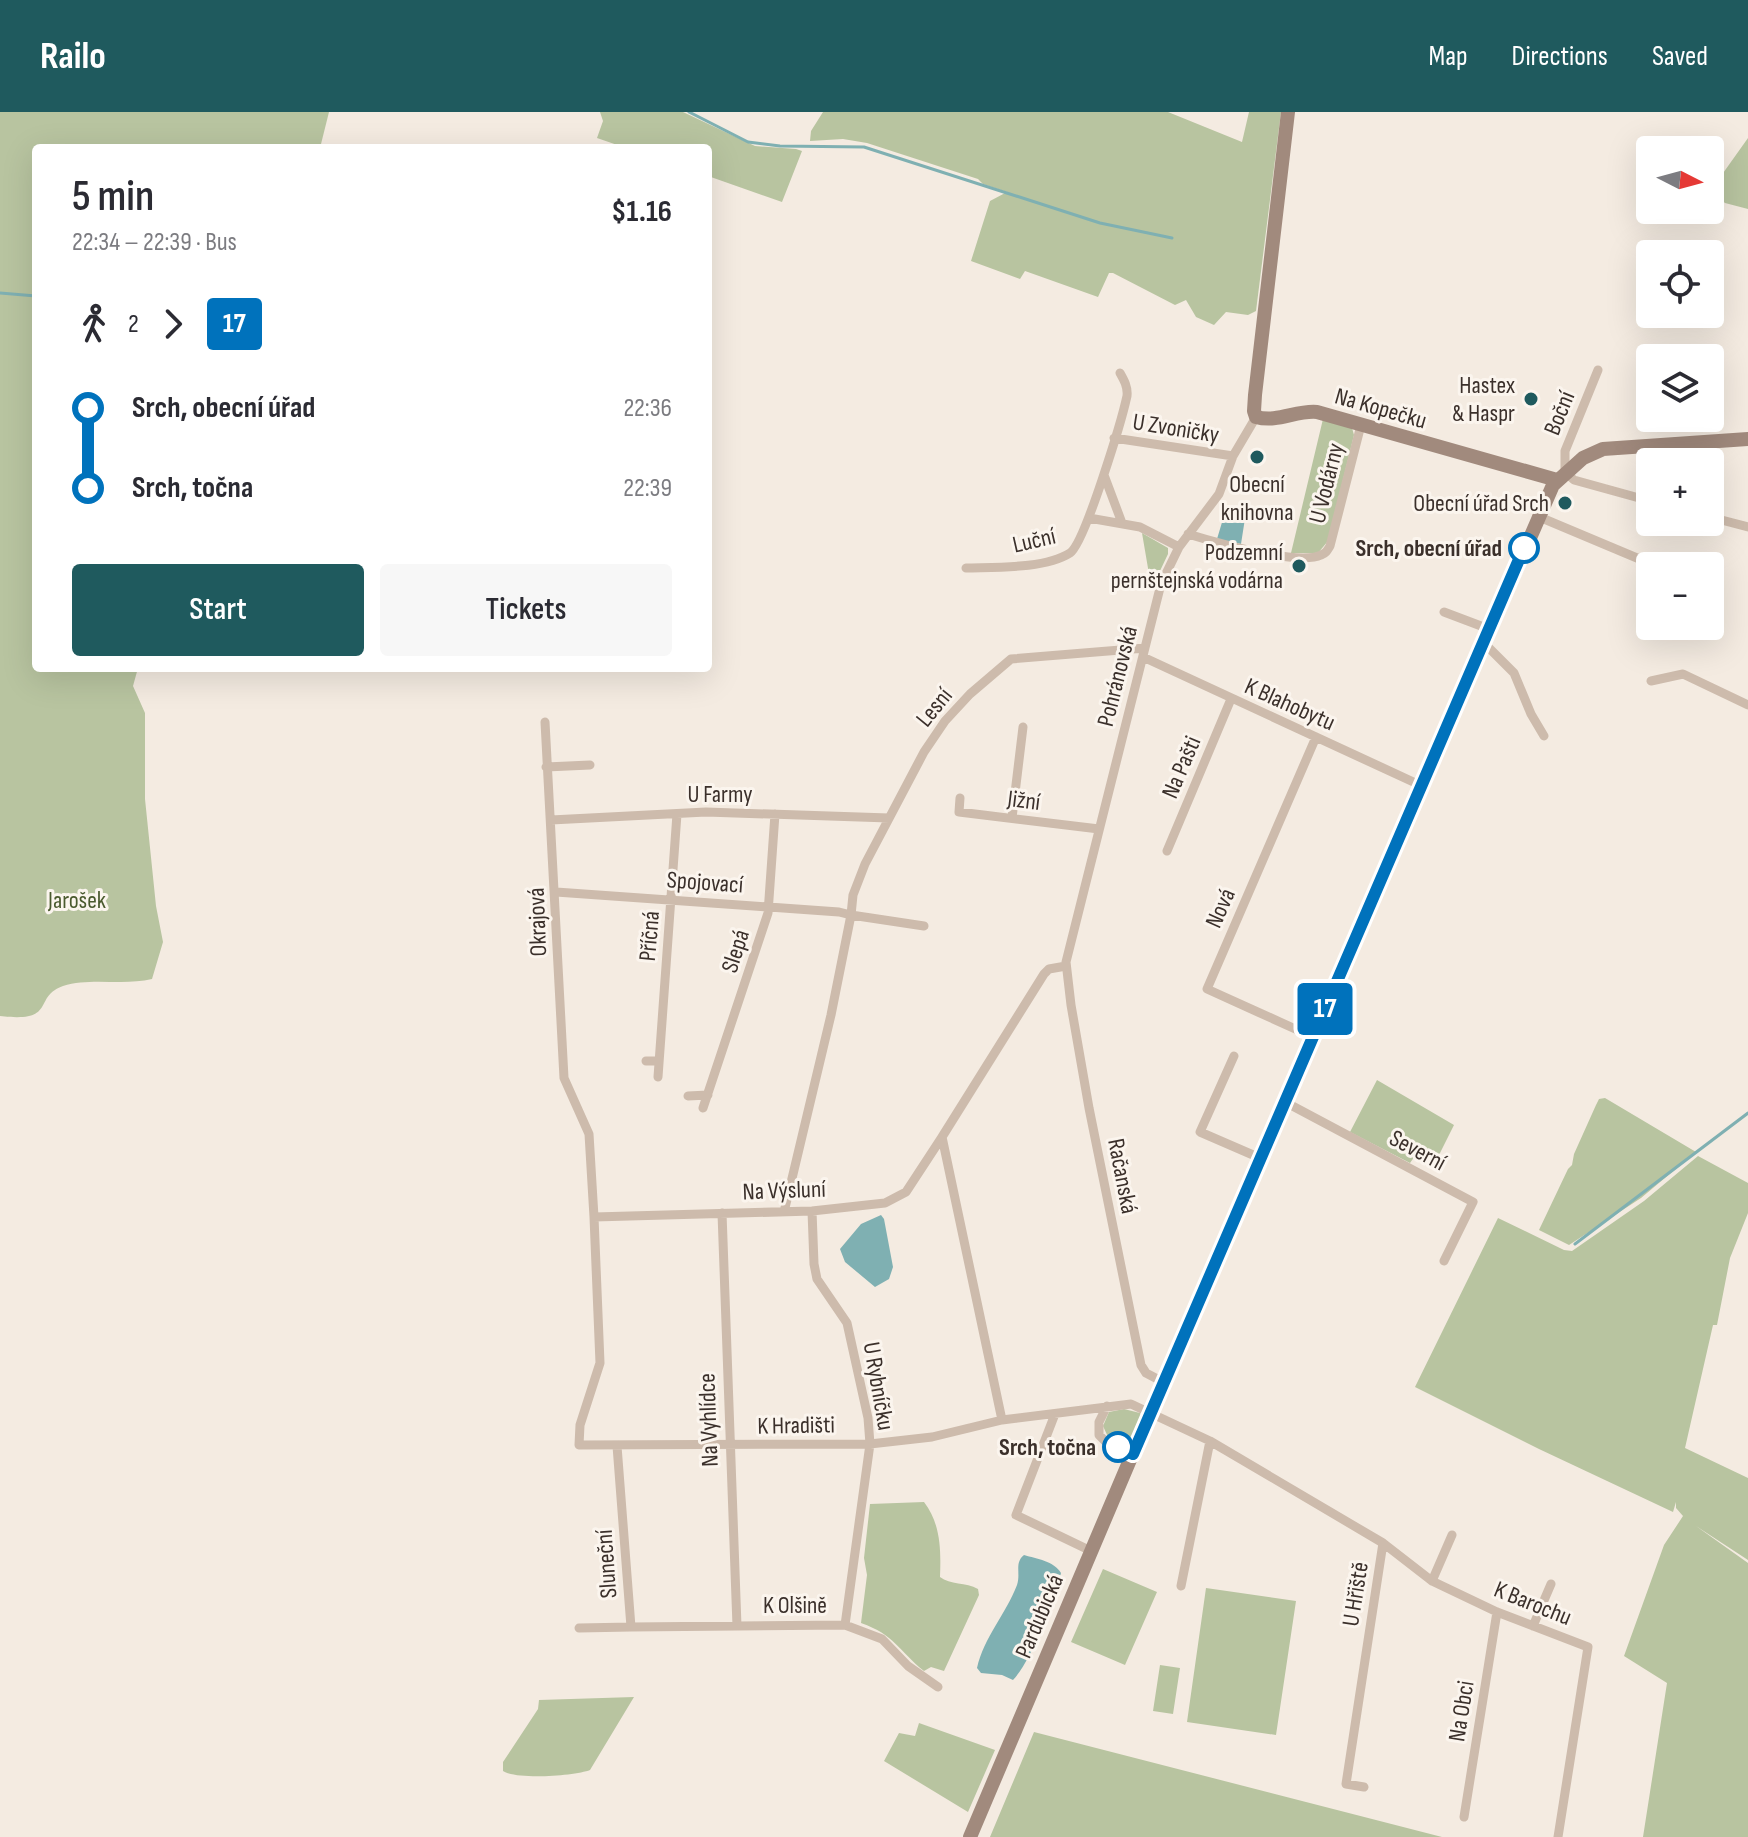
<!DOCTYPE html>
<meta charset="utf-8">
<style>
:root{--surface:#fff;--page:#f7f7f7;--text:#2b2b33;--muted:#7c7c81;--accent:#1f5a5e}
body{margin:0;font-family:"Sofia Sans Condensed",sans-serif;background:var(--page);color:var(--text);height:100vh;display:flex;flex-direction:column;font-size:30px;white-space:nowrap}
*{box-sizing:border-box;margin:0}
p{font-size:26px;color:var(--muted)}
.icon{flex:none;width:44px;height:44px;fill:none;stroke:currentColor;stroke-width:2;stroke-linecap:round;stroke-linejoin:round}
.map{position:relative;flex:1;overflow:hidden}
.side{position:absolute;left:32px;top:32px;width:680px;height:528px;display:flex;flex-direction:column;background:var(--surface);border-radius:8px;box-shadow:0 8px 32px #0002}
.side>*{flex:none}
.badge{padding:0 16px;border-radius:6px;font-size:28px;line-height:52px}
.needle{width:52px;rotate:96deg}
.buttons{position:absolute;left:1636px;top:24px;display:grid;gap:16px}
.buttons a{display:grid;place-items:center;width:88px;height:88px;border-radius:8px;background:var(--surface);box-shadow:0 8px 32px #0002;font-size:40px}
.map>.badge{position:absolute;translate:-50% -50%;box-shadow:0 0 0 4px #fff}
.legs{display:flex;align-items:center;gap:12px;height:88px;padding:0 40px;font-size:26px}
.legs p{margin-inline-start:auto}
.headline{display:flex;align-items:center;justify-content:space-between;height:136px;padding:0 40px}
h1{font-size:44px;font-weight:600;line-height:60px}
.action{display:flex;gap:16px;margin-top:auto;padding:16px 40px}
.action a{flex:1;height:92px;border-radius:8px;background:var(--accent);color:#fff;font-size:32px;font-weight:600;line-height:92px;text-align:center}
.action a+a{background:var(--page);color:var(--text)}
ul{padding:0 40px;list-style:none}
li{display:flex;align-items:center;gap:28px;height:80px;font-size:30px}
li i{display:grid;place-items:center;width:12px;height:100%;margin:0 10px;background:currentColor}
li i::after{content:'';width:20px;height:20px;margin:-10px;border:6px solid;border-radius:50%;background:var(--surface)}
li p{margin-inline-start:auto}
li:first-child i{background:linear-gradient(#0000 50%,currentColor 0)}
li:last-child i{background:linear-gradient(currentColor 50%,#0000 0)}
header{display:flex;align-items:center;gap:48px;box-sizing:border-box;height:112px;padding:0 40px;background:var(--accent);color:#fff}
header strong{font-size:38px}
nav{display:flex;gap:44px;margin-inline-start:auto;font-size:28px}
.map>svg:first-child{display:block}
.green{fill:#b8c4a0}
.water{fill:#7fb0b2}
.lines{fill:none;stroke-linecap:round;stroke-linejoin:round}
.stream{stroke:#7fb0b2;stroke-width:3}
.street{stroke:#cdbbac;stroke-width:9}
.secondary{stroke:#a18a7d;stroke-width:14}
.line-1-casing{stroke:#fff;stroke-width:18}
.line-1{stroke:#0072bc;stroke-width:12}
.poi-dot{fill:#1f5a5e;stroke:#fbf5ee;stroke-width:3}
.stop-1-dot{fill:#fff;stroke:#0072bc;stroke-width:4}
.labels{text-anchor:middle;stroke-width:6;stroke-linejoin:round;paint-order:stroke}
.poi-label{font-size:24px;fill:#3b302b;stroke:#fbf5ee;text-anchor:end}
.street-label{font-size:24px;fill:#3b302b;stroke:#fbf5ee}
.stop-label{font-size:24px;font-weight:bold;fill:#3b302b;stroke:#fbf5ee;text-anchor:end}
.park-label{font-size:24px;fill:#4a5a2e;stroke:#fbf5ee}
</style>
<header>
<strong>Railo</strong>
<nav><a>Map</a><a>Directions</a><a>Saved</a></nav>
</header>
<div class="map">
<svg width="1748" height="1725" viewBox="0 0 1748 1725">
<rect width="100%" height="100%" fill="#f4ebe1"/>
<path class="green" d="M0,0H329L320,36H36V556H138L133,574L145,601V687L156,794L163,830L152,867C123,874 91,865 63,874C32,885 58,911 0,904Z
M600,0H683L755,34L796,37L802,39L782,90L708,64V36H626L597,26L603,9Z
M823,0H1168L1242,30L1249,0H1281L1256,199L1248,203L1226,200L1214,213L1196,205L1186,188L1175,193L1113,161H1109L1098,185L1025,159L1020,167L971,149L990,89L1007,80L983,72L978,67L867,31L843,27L810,29L811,19Z
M1748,26V97L1725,91L1713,80L1716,71Z
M1323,307L1352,316L1354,323L1328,429L1318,441H1291Z
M1142,421L1168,436V442L1159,461L1149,462Z
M1377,968L1454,1013L1435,1051L1417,1041L1410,1051L1350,1020Z
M1605,986L1696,1040L1641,1086L1569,1133L1539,1118L1568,1057L1572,1053L1574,1042L1596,993L1599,987Z
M1698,1044L1748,1071V1101L1730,1146L1717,1213H1713L1685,1336L1748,1366V1448L1696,1414L1748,1451V1725H1643L1667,1571L1624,1544L1664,1433L1683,1404L1676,1396V1390L1673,1400L1539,1337L1415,1275L1498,1106L1564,1138L1572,1139L1644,1089Z
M1124,1297L1140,1301L1142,1306L1132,1330L1123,1332L1108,1325L1103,1314L1109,1300Z
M924,1390C941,1412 941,1439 940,1465C950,1473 966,1470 978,1477L979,1483L944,1559L931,1555L924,1559C898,1538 895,1523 861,1511L867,1463L864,1446L870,1392Z
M1103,1457L1157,1480L1125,1553L1071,1530Z
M1206,1476L1296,1489L1276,1623L1187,1610Z
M1160,1553L1180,1556L1173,1602L1153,1599Z
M634,1585L590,1658C575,1664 516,1668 503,1659V1650L538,1597L539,1588Z
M919,1611L995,1638L968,1700L884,1649L899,1621L915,1624Z
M1034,1620L1442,1725H990Z"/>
<path class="water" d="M1226,397L1246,400L1241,432L1217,427Z
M881,1103L884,1107L893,1155L889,1167L875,1175L845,1150L840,1137L861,1112Z
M1024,1443C1037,1447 1054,1449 1061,1461C1054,1489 1032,1548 1013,1568L1002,1563L981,1561L977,1556C984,1525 1006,1502 1017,1473C1021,1461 1014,1451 1024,1443Z"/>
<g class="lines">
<path class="stream" d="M689,0L748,30L780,34L864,35L1100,111L1172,126
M0,181L36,184
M1575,1132L1748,1001"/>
<path class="street" d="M1598,258L1565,339V360L1574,368L1650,389
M1114,326L1233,344
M1104,363L1122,411
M1537,404L1656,454
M1710,405L1748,415
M1089,406L1140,415L1179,435
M1188,422C1214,430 1298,454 1321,443C1326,441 1327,439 1330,434L1361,313
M966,456C995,455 1045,457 1070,441C1085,431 1122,307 1127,284C1128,275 1124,268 1120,261
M1444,500L1489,517
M1484,531L1514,561L1531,602L1544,624
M1143,545L1422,674
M1651,569L1683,562L1748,593
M545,610L564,966L589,1022L594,1105L600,1251L580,1313L579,1333L870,1332L932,1325L1002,1308
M546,655L590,653
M960,686L959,700L1099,717
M1012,706L1023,615
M551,708L706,700L889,706
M1167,739L1231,587
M556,780L839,800L851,803L853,783L865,752L924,640L945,609L970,582L1011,547L1145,536
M1066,854L1049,857L1044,862L942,1025L1002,1308L1131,1292L1210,1329L1383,1431L1346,1672L1364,1675
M1313,925L1207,877L1316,625
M1234,944L1200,1020L1260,1046
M646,949H659
M658,965L677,702
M688,984L708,983
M1285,990L1473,1090L1444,1149
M703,996L768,801L775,702
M812,1099L814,1152L817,1167L847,1211L868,1306L870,1332L845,1513
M784,1100L831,903L851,803L924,814
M722,1101L737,1514
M594,1105L812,1099L885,1091L906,1080L942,1025
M1163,1270L1146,1261L1141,1253L1089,996L1071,893L1066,850L1161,472L1179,435L1219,382L1233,344L1256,305
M1107,1294L1099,1310V1323L1106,1330L1133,1342
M1055,1302L1016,1403L1091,1439
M1383,1431L1432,1469L1497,1500L1588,1535L1558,1725
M1432,1469L1452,1423
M1181,1474L1210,1329
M1533,1514L1551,1472
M631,1515L845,1513L882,1527L908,1554L938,1575
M579,1516L631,1515L617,1334
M1464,1705L1497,1500"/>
<path class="secondary" d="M1288,0L1255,283L1254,299L1256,305C1278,311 1296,298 1317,300L1557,368
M970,1725L1163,1270L1553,373L1583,346L1603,337L1748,327"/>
</g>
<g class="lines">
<defs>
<path id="line-1" d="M1118,1335L1133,1342L1524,436"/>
</defs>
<use href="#line-1" class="line-1-casing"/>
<use href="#line-1" class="line-1"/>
</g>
<g class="poi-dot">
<circle cx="1531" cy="287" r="8"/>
<circle cx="1257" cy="345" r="8"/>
<circle cx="1565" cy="391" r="8"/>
<circle cx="1299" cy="454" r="8"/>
</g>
<g class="stop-1-dot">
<circle cx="1524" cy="436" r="14"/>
<circle cx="1118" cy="1335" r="14"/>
</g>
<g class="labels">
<g class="poi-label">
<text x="1515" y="281">Hastex<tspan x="1515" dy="28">&amp; Haspr</tspan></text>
<text x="1257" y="380" text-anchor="middle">Obecní<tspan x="1257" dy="28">knihovna</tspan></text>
<text x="1549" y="399">Obecní úřad Srch</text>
<text x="1283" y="448">Podzemní<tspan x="1283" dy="28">pernštejnská vodárna</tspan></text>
</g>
<g class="street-label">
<text transform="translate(1381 296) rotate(16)" y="8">Na Kopečku</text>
<text transform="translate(1559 301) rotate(-68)" y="8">Boční</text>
<text transform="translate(1176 316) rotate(9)" y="8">U Zvoničky</text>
<text transform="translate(1326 371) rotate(-76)" y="8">U Vodárny</text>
<text transform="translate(1034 428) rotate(-13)" y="8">Luční</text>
<text transform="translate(1117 564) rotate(-76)" y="8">Pohránovská</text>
<text transform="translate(1290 592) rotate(24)" y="8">K Blahobytu</text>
<text transform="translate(934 595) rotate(-51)" y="8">Lesní</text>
<text transform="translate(1181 655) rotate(-67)" y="8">Na Pašti</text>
<text x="720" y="690">U Farmy</text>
<text transform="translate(1024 688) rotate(7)" y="8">Jižní</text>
<text transform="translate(705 770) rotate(4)" y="8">Spojovací</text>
<text transform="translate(1220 796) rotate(-66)" y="8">Nová</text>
<text transform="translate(537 810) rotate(-92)" y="8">Okrajová</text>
<text transform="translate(649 824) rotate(-85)" y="8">Příčná</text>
<text transform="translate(735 839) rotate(-72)" y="8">Slepá</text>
<text transform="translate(1418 1038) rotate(28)" y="8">Severní</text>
<text transform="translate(1123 1064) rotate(79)" y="8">Račanská</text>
<text transform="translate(784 1078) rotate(-2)" y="8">Na Výsluní</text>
<text transform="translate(879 1274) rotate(80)" y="8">U Rybníčku</text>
<text transform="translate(708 1308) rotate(-92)" y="8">Na Vyhlídce</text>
<text transform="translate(796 1313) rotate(-1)" y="8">K Hradišti</text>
<text transform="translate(606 1452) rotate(-94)" y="8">Sluneční</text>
<text transform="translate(1355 1482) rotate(-81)" y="8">U Hřiště</text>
<text transform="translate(1533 1491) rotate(22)" y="8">K Barochu</text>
<text x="795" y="1501">K Olšině</text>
<text transform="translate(1039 1504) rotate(-67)" y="8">Pardubická</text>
<text transform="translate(1461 1599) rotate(-81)" y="8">Na Obci</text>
</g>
<g class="stop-label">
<text x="1502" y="444">Srch, obecní úřad</text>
<text x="1096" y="1343">Srch, točna</text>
</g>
<g class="park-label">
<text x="77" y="796">Jarošek</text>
</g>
</g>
</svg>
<div class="buttons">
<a><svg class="needle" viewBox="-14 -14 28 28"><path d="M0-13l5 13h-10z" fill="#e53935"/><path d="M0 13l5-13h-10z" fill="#7c7c81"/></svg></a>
<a><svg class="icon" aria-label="locate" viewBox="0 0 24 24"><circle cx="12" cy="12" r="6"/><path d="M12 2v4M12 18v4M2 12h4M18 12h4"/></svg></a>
<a><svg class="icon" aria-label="layers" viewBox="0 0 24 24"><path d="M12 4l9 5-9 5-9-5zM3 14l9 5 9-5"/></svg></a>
<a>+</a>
<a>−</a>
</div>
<b class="badge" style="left:1325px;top:897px;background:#0072bc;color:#fff">17</b>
<section class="side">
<div class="headline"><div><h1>5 min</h1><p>22:34 – 22:39 · Bus</p></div><b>$1.16</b></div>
<div class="legs"><svg class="icon" aria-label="walk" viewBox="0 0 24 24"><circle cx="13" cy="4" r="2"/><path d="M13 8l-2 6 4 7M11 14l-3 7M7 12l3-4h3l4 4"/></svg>2<svg class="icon" aria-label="forward" viewBox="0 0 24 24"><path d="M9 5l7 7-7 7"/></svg><b class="badge" style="background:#0072bc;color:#fff">17</b></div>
<ul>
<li><i style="color:#0072bc"></i><b>Srch, obecní úřad</b><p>22:36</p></li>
<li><i style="color:#0072bc"></i><b>Srch, točna</b><p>22:39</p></li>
</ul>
<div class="action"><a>Start</a><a>Tickets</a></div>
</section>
</div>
